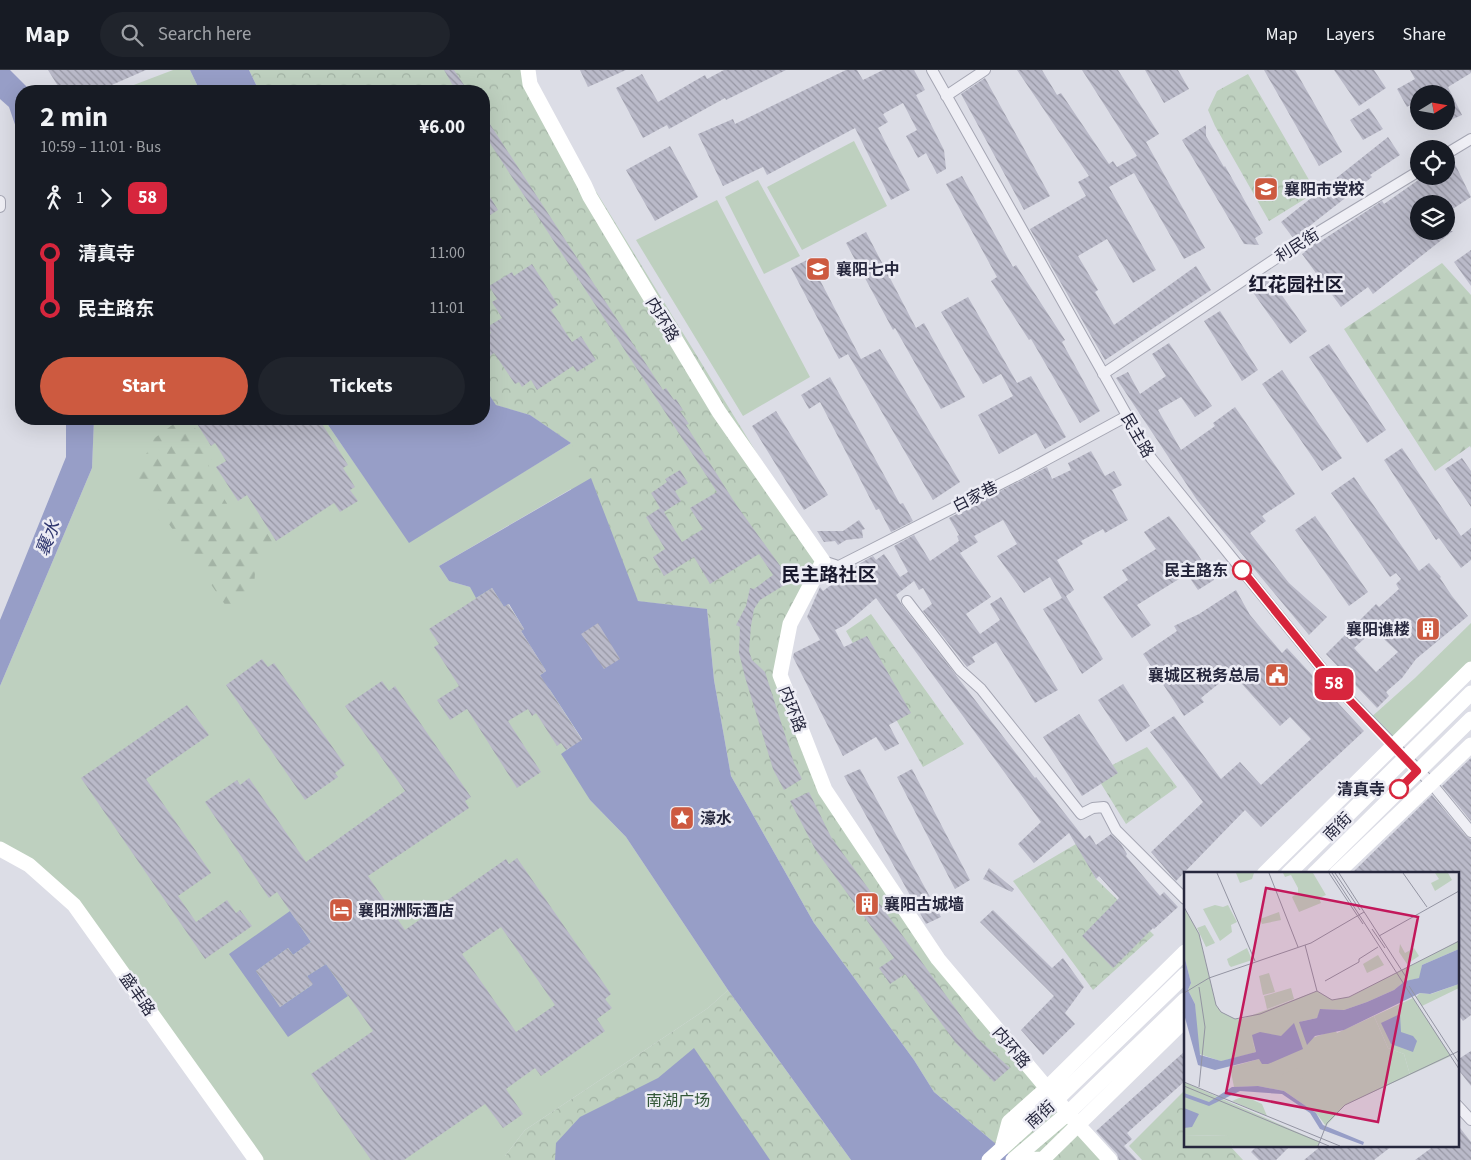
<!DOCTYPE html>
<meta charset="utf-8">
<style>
:root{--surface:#171b24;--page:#20242c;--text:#f1f3f6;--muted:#9ea1a6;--line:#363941;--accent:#cd5a40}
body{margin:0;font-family:"Source Sans 3","Noto Sans SC",sans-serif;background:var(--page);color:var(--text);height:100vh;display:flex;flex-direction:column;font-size:19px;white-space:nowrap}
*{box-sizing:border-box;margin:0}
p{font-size:16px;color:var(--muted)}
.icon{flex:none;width:28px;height:28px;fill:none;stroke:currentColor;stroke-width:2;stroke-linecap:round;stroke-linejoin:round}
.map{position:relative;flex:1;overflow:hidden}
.drawer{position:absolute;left:15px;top:15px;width:475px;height:340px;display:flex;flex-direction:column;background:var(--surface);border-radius:20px;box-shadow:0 5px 20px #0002}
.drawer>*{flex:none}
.badge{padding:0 10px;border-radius:8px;font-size:18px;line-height:32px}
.needle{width:32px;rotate:79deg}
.tools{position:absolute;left:1410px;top:15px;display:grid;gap:10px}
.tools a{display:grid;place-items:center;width:45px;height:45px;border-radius:50%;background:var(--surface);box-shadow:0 5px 20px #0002;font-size:25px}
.map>.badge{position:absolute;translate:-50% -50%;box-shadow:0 0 0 2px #fff}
.legs{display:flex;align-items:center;gap:8px;height:55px;padding:0 25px;font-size:16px}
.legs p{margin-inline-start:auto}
.summary{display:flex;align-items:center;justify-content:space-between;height:85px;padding:0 25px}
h1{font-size:28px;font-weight:700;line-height:38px}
.button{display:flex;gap:10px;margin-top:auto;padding:10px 25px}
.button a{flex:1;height:58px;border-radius:30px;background:var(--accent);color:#fff;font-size:20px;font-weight:700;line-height:58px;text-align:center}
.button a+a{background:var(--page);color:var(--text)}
ul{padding:0 25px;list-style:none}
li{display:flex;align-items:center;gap:18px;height:55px;font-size:19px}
li i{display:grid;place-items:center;width:8px;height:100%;margin:0 6px;background:currentColor}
li i::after{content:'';width:12px;height:12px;margin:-6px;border:4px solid;border-radius:50%;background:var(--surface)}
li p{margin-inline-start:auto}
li:first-child i{background:linear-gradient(#0000 50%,currentColor 0)}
li:last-child i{background:linear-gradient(currentColor 50%,#0000 0)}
header{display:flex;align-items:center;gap:30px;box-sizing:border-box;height:70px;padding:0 25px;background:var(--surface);border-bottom:1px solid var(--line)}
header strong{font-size:24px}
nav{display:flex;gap:28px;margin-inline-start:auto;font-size:18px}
.search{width:350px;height:45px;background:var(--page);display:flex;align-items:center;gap:12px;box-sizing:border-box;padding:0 18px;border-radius:28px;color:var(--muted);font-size:19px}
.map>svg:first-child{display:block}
.grass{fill:#bed0bf}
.forest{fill:url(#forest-firs)}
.park{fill:url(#park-crowns)}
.water{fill:#979ec7}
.building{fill:url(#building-back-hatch);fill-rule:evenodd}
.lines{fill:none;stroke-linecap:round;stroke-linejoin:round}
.street-casing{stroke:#a5a6b3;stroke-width:12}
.street{stroke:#efeff5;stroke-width:10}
.secondary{stroke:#fff;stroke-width:15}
.line-1-casing{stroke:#fff;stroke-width:11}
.line-1{stroke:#d7263d;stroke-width:8}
.stop-1-dot{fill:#fff;stroke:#d7263d;stroke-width:2.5}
.labels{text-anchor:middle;stroke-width:5;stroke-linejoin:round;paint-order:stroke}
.poi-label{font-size:16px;font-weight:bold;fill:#26273d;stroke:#ececf4;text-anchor:start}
.street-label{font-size:16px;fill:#26273d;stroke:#ececf4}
.stop-label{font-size:16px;font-weight:bold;fill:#26273d;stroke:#ececf4;text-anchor:end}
.park-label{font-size:16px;fill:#345839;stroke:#ececf4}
.water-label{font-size:18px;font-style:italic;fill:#313870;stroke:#ececf4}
.quarter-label{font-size:19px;font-weight:bold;fill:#19192d;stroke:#ececf4}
.inset-road{fill:none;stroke:#9394a2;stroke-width:1}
.view{fill:#c2185b;fill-opacity:0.15;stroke:#c2185b;stroke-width:2.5}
.inset-edge{fill:none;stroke:#26273d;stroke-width:2.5}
</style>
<header>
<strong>Map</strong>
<div class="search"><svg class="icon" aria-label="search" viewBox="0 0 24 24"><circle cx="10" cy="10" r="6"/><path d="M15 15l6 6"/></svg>Search here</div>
<nav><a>Map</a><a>Layers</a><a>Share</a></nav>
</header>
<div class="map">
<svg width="1471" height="1090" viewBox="0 0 1471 1090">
<defs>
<pattern id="forest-firs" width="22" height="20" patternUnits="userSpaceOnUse" patternTransform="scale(1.25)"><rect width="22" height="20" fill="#bed0bf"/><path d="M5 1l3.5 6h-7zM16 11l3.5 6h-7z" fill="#a3b3a5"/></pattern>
<pattern id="park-crowns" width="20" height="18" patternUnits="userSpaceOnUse" patternTransform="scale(1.25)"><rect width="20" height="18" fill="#bed0bf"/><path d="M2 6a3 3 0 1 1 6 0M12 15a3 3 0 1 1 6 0" fill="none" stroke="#a3b3a5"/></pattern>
<pattern id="building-back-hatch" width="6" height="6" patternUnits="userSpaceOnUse" patternTransform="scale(1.25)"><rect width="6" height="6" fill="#babac9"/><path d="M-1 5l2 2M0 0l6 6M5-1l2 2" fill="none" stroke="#9797a4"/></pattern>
</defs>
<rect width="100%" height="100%" fill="#dcdde6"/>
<path class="grass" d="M173,0H190L200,21H118Z
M484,64L707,539L638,531L571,419L439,496L449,511L470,517L492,518L504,536L508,534L524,559L521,562L546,601L536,608L550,620L582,670L566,680L590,730L626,767L728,920L708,938L525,1060L505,1086V1090H256L74,835L0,779V616L92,398L94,349H324L409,472L571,373L530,345L496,335L484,317Z
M854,71L887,136L802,180L767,117Z
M758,110L800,186L764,204L725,127Z
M717,130L810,307L743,346L636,170Z
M1471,553V599L1393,675L1368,650L1415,608Z"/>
<path class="forest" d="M1442,193L1471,225V378L1470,376L1435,401L1344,259Z
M179,350C197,353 205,371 213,387L208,394L220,422L237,450L243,452L248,449L259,451L273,472L275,481L259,491L255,502L254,519L248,532L235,537L226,536L141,414L136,405L137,399L148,381L152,370Z"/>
<path class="park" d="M249,0H528L530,14L823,491L790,554L780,605L825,720L938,889L1110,1090H1015L934,1022L914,990L814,853L731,706L714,610L707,539L638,531L591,408L571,373L530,345L496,335L484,317V21H259Z
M1248,4L1316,122L1269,151L1215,56L1208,40L1217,21Z
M871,544L964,674L923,697L846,561Z
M1147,677L1177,717L1126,754L1095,704Z
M1076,774L1096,809L1154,865L1093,920L1013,811Z
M728,920L851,1090H505V1086L525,1060L708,938Z
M1185,1020V1076H1230L1243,1090H1142L1129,1076Z"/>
<path class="water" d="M0,0H10L31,21H21V72L9,37L0,29Z
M190,0H249L259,21H200Z
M484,317L496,335L530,345L571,373L409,473L324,349H484Z
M66,349H94L92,398L0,616V550L66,387Z
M591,408L638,531L707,539L714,610L731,706L814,853L914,990L934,1022L1015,1090H851L728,920L626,767L590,730L561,684L582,669L550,620L536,608L546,601L521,561L524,559L509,534L504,537L492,518L476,528L470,517L449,511L439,496Z
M290,841L311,872L293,885L288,878L256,901L280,937L312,915L307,906L326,894L348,926L288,967L229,884Z
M694,978L770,1090H555L556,1073L580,1047L658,1008Z"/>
<path class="building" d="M48,0H146L98,21H61Z
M444,0H454L468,21H456Z
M580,0H626L588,17Z
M724,0H786L726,30L725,28L669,59L667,55L643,68L616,18L642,4L658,32L705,5L707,9Z
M846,0H857L863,10L883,0H914L925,20L916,25L944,80L946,99L937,104L926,83L918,88L906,66L917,60L903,33L883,44L888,52L878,58L910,120L891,130L855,58L767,105L763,97L723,116L698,64L733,49L735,54Z
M1017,0H1042L1057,25L1061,23L1109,94L1113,91L1117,97L1137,86L1082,0H1118L1159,64L1146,72L1205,178L1184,189L1134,103L1109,117L1156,200L1133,213L1107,169L1078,186L1098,220L1095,222L1114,255L1196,196L1211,220L1105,290L1030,159L1086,126L1078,112L1089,106Z
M1145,0H1178L1189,19L1164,33Z
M1264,0H1295L1342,82L1319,96Z
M1334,0H1374L1386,18L1359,36Z
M1410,0H1471V3L1448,17L1462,45L1446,52V24H1419V30L1407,37L1397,19L1415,9Z
M985,8L1050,126L1024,140L961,24Z
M1369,38L1383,59L1363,70L1350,50Z
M484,45L663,320L666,318L674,330L676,329L683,340L680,341L689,354L686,355L735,433L791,511L760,530L754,539L751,556L749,581L752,590L765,602L794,693L802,709L784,720L773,699L745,607L739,583L740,557L736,555L746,536L750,518L754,519L773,505L759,484L710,514L694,487L664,506L653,487L665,479L646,447L660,438L651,423L667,412L665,409L680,400L688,413L675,421L681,431L664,442L682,472L703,459L690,438L717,422L484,64Z
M1206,55V66L1224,97L1225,96L1263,163L1255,168L1259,175L1244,174L1182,70Z
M1388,67L1400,85L1370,105L1372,107L1307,158L1308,160L1294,169L1281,152Z
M670,76L698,127L655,151L626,100Z
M1452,88L1471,127L1448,142L1446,134H1419V161H1453L1373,224L1368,217L1341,237L1302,184L1305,182L1303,179L1317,171L1318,173L1382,131L1384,134L1424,106H1446V91Z
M962,106L1013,197L1016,195L1065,270L1062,272L1100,341L1080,353L1031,269L1029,270L991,211L997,207L946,114Z
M484,117L498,140L484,149Z
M866,162L916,258L924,253L965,327L941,339L895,258L893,260L846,173Z
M1471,180V216L1454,192Z
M809,189L861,289L880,279L960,412L933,430L848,284L839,289L791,198Z
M532,194L558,235L551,240L572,272L581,266L596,290L577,302L573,296L537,320L531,310L522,317L519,312L515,314L494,283L490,286L484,276V268L491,263L487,257L502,248L492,232L497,229L489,216L512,202L514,206Z
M1269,207L1307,261L1290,274L1252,221Z
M968,227L1017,313L1031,306L1066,367L1045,379L1036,363L999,384L978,345L1013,326L1001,304L983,314L941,242Z
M1220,241L1258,300L1242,311L1204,251Z
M1169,273L1212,336L1195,347L1181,327L1158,340L1181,380L1215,356L1213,353L1235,337L1295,424L1262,446L1266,451L1250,463L1289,513L1327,547L1309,565L1197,430L1116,308L1128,302L1140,324L1166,306L1152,284Z
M1329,274L1386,360L1367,373L1309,287Z
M1282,300L1342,388L1322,401L1262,314Z
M830,307L900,434L903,433L913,451L891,462L879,439L876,440L820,332L809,339L801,325Z
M776,341L828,425L804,440L752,356Z
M194,349H319L348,395L343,398L355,417L350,420L358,431L340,442L334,433L276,471L247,425L238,431L216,397L226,391L215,373L211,376Z
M1402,378L1461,466L1471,458V490L1461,498L1439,468L1436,470L1384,390Z
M1091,381L1105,406L1114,401L1122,415L1112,420L1128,450L1105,463L1103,459L1081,471L1083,474L1057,490L1074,520L1066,526L1103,589L1082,604L1043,539L1062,528L1050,507L1024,523L997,486L1017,474L1003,450L974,466L978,472L960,483L991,527L966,544L980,564L1000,550L990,534L1001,527L1058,620L1035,633L996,572L972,587L975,592L967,597L923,541L932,534L923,518L919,520L914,511L896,525L902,535L1035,708L1036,707L1085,769L1090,765L1096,775L1111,764L1121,774L1127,784L1126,786L1160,826L1164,822L1178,837L1154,859L1153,858L1113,898L1082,866L1119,828L1099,806L1096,809L1069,763L1034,793L1018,774L1041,752L876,528L845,555L835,560L844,577L867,566L911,643L889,655L899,674L885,681L876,667L843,686L793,587L794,583L820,570L807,547L820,517L823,521L859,494L873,486L876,490L884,484L900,507L908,502L894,476L914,465L930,491L959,471L957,466L959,465L949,448L1047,397L1052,409L1071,400L1068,393Z
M1462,388L1471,401V437L1445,399Z
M1354,407L1419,501L1429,493L1441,507L1440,508L1452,526L1468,546L1416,589L1402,608L1386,622L1389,626L1377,638L1326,584L1376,534L1379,537L1399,519L1396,514L1401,509L1396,503L1390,507L1331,423ZM1374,560L1398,582L1376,602L1354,578Z
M1169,446L1195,480L1214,510L1198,520L1187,504L1137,535L1151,555L1132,568L1103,527L1128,510L1122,500L1156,479L1144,462Z
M1315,446L1368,522L1349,536L1295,460Z
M859,450L865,459L862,460L863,468L846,470L838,475L835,471L824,472L817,461H843Z
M492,518L504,537L508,534L524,559L521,561L546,601L540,605L582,670L566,680L561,673L557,676L536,643L532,646L528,639L508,651L541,702L517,718L467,639L450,650L437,630L459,616L434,577L439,574L429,559Z
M1236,520L1250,545L1282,583L1287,578L1364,661L1261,757L1245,740L1176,811L1151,782L1203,732L1150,662L1174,646L1221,709L1240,692L1261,715L1311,669L1290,647L1280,656L1232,603L1201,628L1204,632L1184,646L1143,584L1177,561L1174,556L1199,544Z
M598,553L620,589L604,599L581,564Z
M262,589L268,597L274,593L345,695L335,703L338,707L305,730L226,615Z
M382,611L389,621L395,616L471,727L465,731L469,738L368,806L405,860L506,789L509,794L517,788L611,924L605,929L612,938L597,949L605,961L541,1006L535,998L506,1019L523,1044L503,1058L485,1034L404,1090H371L311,1004L373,961L326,894L307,906L313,914L280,937L256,901L288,878L293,885L311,872L277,822L269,828L205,732L237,710L240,715L249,708L306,792L405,721L345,636ZM501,857L555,935L516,962L462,884Z
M1123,614L1150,656L1126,672L1098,630Z
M187,635L209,665L146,709L211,803L178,826L196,852L227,830L236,843L240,840L252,856L205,889L81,708Z
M1079,644L1118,703L1082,726L1043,667Z
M1471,688V751L1442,716Z
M860,699L941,847L926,854L844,706Z
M912,699L970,810L955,819L897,707Z
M809,722L831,767L977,968L1010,998L994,1012L955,972L905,904L890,914L879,898L894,888L815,779L790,731Z
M1432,725L1466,766L1471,769V945L1463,951L1457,943V804H1351Z
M989,798L1014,819L1012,822L983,809Z
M993,840L1052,898L1063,888L1084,917L1065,943L1075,954L1043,985L1021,960L1054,926L980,852Z
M1185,981V1011L1127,1063L1132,1069L1124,1076L1137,1090H1119L1117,1084L1096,1061Z
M1471,981V1016L1457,998V990Z
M1457,1054L1471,1072V1090H1415L1434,1076H1457Z
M1257,1076H1290L1276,1090H1259L1251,1082Z
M1321,1076H1392L1374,1090H1304Z"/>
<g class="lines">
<defs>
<path id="street" d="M932,0L1151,388L1336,616L1431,713L1471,762
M946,26L985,0
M1446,84L1471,69
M0,131V137
M1103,304L1287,181L1419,101
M823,491L835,495L837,497L1018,405L1127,346
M907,531L960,600L981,619L1081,744L1093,738L1104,737L1116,760L1185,829
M1457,1035L1471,1050"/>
</defs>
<use href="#street" class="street-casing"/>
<use href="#street" class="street"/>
<path class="secondary" d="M528,0L530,14L584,114L590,127L719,342L823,491L790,554L780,605L825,720L938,889L1078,1055L1110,1090
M0,779L29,795L74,835L256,1090
M1264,804L1471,599
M1288,804L1471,623
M1314,804L1471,649
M1336,804L1471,675
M1002,1078L1009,1052L1047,1018L1185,882
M989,1090L1057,1029L1185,905
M1013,1090L1068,1043L1185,930
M1019,1090L1043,1089L1185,950"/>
</g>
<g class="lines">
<defs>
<path id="line-1" d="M1242,500L1336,616L1417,701L1399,719"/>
</defs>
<use href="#line-1" class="line-1-casing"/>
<use href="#line-1" class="line-1"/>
</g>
<defs>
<symbol id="university-square" viewBox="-11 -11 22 22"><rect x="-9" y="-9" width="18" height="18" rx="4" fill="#cd5a40" stroke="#ececf4"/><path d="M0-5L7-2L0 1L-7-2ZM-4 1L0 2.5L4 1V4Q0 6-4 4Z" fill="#fff"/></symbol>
<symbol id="school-square" viewBox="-11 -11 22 22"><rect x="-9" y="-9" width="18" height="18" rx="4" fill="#cd5a40" stroke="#ececf4"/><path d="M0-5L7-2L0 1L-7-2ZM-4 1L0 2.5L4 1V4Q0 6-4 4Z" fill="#fff"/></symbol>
<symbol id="building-square" viewBox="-11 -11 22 22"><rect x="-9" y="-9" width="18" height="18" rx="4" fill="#cd5a40" stroke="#ececf4"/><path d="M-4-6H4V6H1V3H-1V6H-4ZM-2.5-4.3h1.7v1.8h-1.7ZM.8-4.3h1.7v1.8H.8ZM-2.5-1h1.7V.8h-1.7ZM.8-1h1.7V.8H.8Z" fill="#fff"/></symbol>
<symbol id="civic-square" viewBox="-11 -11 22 22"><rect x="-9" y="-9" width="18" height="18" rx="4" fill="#cd5a40" stroke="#ececf4"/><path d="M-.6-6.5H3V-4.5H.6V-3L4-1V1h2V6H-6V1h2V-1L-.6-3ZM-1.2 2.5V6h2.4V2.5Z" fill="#fff"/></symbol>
<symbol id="sight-square" viewBox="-11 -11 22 22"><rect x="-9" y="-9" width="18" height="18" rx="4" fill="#cd5a40" stroke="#ececf4"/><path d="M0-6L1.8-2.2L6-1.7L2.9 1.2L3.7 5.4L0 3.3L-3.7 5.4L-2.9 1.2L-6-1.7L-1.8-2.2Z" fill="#fff"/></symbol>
<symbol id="hotel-square" viewBox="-11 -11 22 22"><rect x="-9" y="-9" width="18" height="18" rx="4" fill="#cd5a40" stroke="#ececf4"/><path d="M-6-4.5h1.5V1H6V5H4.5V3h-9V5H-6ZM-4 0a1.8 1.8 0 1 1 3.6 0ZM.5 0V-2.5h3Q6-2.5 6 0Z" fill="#fff"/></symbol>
</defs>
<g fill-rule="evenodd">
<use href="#university-square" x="1252" y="105" width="28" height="28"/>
<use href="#school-square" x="804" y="185" width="28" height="28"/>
<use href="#building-square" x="1414" y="545" width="28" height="28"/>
<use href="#civic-square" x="1263" y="591" width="28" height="28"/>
<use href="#sight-square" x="668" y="734" width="28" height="28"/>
<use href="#building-square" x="853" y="820" width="28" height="28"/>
<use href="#hotel-square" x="327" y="826" width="28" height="28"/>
</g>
<g class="stop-1-dot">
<circle cx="1242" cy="500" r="9"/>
<circle cx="1399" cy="719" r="9"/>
</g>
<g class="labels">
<g class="poi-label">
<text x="1284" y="125">襄阳市党校</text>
<text x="836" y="205">襄阳七中</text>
<text x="1410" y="565" text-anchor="end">襄阳谯楼</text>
<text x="1260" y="611" text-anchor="end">襄城区税务总局</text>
<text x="700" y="754">濠水</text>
<text x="884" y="840">襄阳古城墙</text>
<text x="358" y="846">襄阳洲际酒店</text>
</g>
<g class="street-label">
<text transform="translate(1297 175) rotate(-32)" y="6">利民街</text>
<text transform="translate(663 249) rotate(59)" y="6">内环路</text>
<text transform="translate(1138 365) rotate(60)" y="6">民主路</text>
<text transform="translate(975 426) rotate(-27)" y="6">白家巷</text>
<text transform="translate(793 639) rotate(69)" y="6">内环路</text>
<text transform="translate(1337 756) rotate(-45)" y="6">南街</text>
<text transform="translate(138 924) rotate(55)" y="6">盛丰路</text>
<text transform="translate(1012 977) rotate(50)" y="6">内环路</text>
<text transform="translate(1040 1044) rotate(-42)" y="6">南街</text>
</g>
<g class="stop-label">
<text x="1228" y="506">民主路东</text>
<text x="1385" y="725">清真寺</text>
</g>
<g class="park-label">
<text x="678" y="1036">南湖广场</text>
</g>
<g class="water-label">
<text transform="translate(48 468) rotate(-68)" y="6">襄水</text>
</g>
<g class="quarter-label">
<text x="1296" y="221">红花园社区</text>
<text x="829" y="511">民主路社区</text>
</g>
</g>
<g transform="translate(1184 802)">
<rect width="275" height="275" fill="#dcdde6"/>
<path d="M31,33L39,35L44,33L53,50L47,53L48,60L36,69L19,37ZM21,53L31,71L22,75L13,56ZM85,101L91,120L79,123L75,104ZM107,116L110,127L83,137L80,124ZM110,138L128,166L151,158L153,161L190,144L204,176L220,182L226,203L161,233L142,254L132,241L100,219L74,214L50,215L46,195L75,187L67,165L72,180L37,189L13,181V154ZM60,224L78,232L83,244L48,229Z" fill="#bed0bf"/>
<path d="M99,1H129L142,23L135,26L137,31L115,40L108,25L114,21V16L107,3L101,5ZM115,196L123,204L102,213L98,210L97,203Z" fill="#bed0bf"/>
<path d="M44,263L49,274H0V264Z" fill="#bed0bf"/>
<path d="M52,1H70L68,7L56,11ZM251,1H264L268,8L251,19L247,11L255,7ZM0,35L15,62L32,133L37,140L51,147H58L133,119L148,128L165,125L275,69V77L238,93L236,106L221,109L210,118L183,130L160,138L137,137L133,146L110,151L98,164L76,161L68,163L69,181L37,189L13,181L11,132L4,118L7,111L0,83ZM95,40L97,48L78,52L76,47ZM216,72L221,81L230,76L235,84L223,92L215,80ZM63,76L68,88L47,95L45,93L43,87ZM194,83L200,93L183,101L179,92ZM275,112V116L238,134L232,125L236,121L247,122ZM229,126L267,184L226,203L220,182L204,176L190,144ZM0,210L136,270L134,274H49L43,263L0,264Z" fill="#bed0bf"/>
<path d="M275,77V112L246,122L236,121L160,158L131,164L123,173L115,150L133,146L136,137L160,138L183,130L210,118L221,109L235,106L238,93ZM0,83L7,111L4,118L11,132L16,183L37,189L72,180L68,163L76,160L97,164L110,151L119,177L84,192H78L75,187L31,198L14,193L0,142ZM216,142L217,160L229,164L233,169L229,180L207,172L197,151ZM74,214L100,219L132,241L139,253L180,270L179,273L136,257L126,241L98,222L56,219L25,234L0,225V221L25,230L48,215ZM0,236L15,242L8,255L0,256Z" fill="#979ec7"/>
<path class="inset-road" d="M33,1L71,89M85,1L114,75M145,1L179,52M148,1L275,197M151,1L176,38M155,1L222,105V109M219,1L243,35M0,35L15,62L32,133L37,140L51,147L76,142L133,119L148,128L165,125L275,69M188,57L201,76M195,64L275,19M121,73L133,119M141,109L175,90V87L194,75M225,114L275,191M15,115L21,155L15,215M0,121L25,106L127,71L180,40M0,210L156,274M0,214L145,274M134,274L143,251L161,233L275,179"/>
<path class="view" d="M82,16L234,45L194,250L42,221Z"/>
<rect width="275" height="275" class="inset-edge"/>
</g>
</svg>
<div class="tools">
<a><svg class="needle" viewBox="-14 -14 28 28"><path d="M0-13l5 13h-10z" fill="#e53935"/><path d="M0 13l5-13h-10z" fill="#9ea1a6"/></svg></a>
<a><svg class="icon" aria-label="locate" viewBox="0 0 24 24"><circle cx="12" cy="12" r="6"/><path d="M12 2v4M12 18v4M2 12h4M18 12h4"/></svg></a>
<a><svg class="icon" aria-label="layers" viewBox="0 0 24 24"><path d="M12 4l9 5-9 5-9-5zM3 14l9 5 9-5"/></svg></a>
</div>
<b class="badge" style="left:1334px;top:614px;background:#d7263d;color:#fff">58</b>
<section class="drawer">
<div class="summary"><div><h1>2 min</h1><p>10:59 – 11:01 · Bus</p></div><b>¥6.00</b></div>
<div class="legs"><svg class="icon" aria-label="walk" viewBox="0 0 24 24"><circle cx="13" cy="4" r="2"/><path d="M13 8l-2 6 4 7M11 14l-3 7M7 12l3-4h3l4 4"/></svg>1<svg class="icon" aria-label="forward" viewBox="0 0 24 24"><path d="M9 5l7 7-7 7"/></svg><b class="badge" style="background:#d7263d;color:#fff">58</b></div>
<ul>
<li><i style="color:#d7263d"></i><b>清真寺</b><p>11:00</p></li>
<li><i style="color:#d7263d"></i><b>民主路东</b><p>11:01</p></li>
</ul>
<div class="button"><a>Start</a><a>Tickets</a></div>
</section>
</div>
